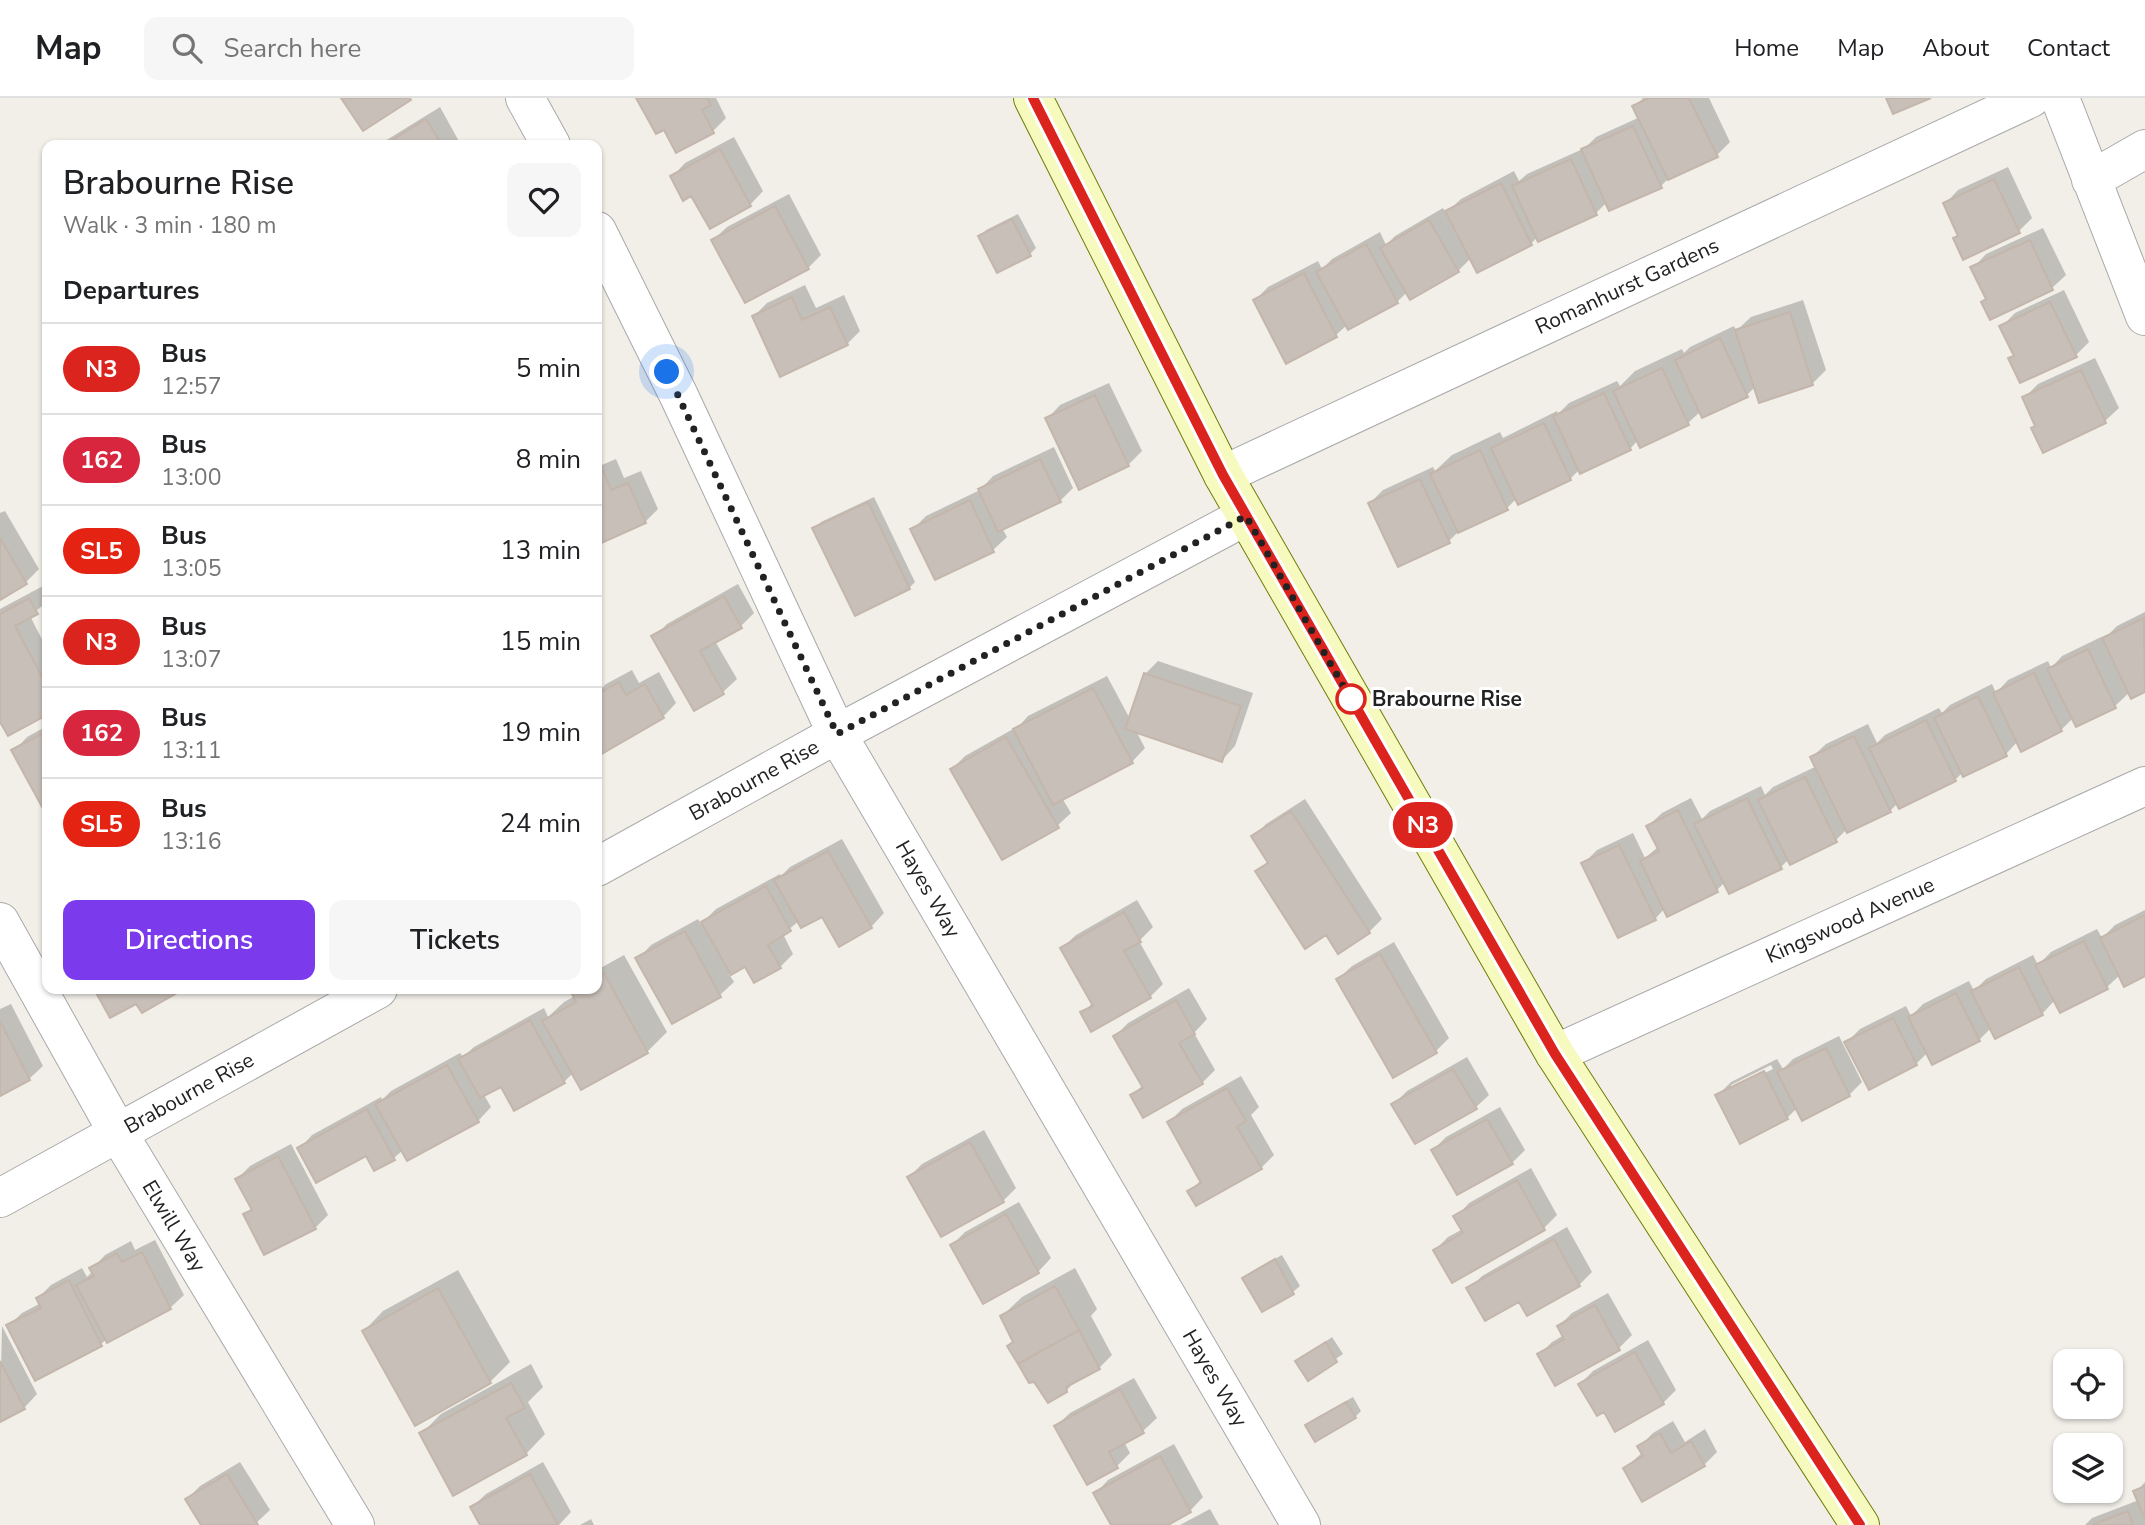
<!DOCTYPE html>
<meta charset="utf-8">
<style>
:root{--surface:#fff;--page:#f6f6f6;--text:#202124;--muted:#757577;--line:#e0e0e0;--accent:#7c3aed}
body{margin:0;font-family:"Nunito Sans",sans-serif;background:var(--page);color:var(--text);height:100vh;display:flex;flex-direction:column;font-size:26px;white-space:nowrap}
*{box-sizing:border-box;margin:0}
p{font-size:23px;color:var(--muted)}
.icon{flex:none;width:38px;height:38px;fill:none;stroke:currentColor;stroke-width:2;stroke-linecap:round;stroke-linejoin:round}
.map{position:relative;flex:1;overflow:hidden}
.side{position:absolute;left:42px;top:42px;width:560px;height:854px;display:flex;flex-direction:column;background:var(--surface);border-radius:14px;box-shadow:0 2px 5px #0004}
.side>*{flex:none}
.badge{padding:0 14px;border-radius:23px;font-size:24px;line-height:46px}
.buttons{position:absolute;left:2053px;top:1251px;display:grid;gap:14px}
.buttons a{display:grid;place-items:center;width:70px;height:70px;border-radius:14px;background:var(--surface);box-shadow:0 2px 5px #0004;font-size:35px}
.you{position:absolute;width:35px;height:35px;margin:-18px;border:5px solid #fff;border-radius:50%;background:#1a73e8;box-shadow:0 0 0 10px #1a73e833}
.map>.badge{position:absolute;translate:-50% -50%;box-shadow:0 0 0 4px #fff}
h2{padding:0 21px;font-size:26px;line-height:63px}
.round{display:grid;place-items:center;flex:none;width:74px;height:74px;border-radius:14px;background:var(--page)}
.head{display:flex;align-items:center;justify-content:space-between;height:119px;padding:0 21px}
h1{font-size:33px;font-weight:600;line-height:52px}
.button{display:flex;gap:14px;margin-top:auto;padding:14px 21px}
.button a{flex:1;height:80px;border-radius:14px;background:var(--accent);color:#fff;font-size:28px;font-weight:600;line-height:80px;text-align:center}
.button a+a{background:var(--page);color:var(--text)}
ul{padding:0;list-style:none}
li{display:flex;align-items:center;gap:21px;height:91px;padding:0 21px;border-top:2px solid var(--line)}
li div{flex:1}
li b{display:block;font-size:26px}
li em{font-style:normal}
li .badge{min-width:77px;font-weight:700;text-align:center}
header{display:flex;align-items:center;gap:42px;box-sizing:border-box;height:98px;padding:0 35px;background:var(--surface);border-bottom:2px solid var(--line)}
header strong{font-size:33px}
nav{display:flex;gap:38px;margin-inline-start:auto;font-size:24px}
.search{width:490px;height:63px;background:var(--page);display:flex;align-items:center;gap:18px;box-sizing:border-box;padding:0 24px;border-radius:14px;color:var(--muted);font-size:26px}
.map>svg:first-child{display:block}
.shadow{fill:#0003;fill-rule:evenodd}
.building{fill:#c7bfb8;stroke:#c4b6ab;stroke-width:2}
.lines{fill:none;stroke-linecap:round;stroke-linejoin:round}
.street-casing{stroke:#a9a9a9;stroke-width:40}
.secondary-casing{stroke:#707d05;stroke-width:40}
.street{stroke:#fff;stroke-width:38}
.secondary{stroke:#f7fabf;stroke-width:38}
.line-casing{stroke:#fff;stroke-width:16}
.line{stroke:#dc241f;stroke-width:10}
.walk{stroke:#222;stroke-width:7;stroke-dasharray:0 12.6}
.stop-dot{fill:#fff;stroke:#dc241f;stroke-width:3.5}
.labels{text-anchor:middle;stroke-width:6;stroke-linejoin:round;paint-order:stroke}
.street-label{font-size:21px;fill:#222;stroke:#fff}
.stop-label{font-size:21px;font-weight:bold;fill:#222;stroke:#fff;text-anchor:start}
</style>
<header>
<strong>Map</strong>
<div class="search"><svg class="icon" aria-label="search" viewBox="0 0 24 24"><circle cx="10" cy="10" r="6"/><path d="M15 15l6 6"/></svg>Search here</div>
<nav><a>Home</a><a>Map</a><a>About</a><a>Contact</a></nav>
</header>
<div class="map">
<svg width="2145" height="1427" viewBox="0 0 2145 1427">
<rect width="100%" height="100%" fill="#f2efe9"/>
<path class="shadow" d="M638,0H716L726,20L713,33L677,52L664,30Z
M1643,0H1709L1730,44L1717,57L1669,80L1661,88L1607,104L1596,115L1537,139L1531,146L1471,160L1458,173L1407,194L1397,204L1347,227L1336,237L1287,263L1255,202L1268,189L1318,163L1322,171L1332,161L1380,134L1386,147L1395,138L1443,110L1446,115L1461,101L1514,73L1519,83L1527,76L1585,50L1596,39L1640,19L1635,9Z
M440,9L461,47H380L385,43Z
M734,39L763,93L750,107L710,129L692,95L672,79L685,65Z
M2008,69L2032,120L2019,133L1955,141L1959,136L1945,106L1958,92Z
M789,96L821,157L808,170L713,142L727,129Z
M1018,116L1036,150L1030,156L980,139L986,132Z
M2043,130L2066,177L2052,190L1991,220L1987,200L1973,170L1986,156Z
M805,187L816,210L844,197L860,233L847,246L754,218L767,205Z
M2064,192L2089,244L2076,257L2010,261L2015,256L2002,228L2015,215Z
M1803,202L1826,272L1812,286L1755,289L1747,297L1701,313L1688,325L1641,347L1638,342L1630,351L1580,371L1570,381L1517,400L1507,410L1460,432L1449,443L1370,405L1383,392L1433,369L1435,373L1452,357L1500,334L1503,340L1557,313L1558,316L1569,305L1617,283L1620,288L1635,273L1682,251L1684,255L1690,249L1734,228L1736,233L1751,219Z
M2095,260L2119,310L2105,323L2044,353L2033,330L2037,326L2024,300L2038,286Z
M1109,285L1142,353L1128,367L1047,321L1060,307Z
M1054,349L1073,390L1060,403L1002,430L1007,439L993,452L935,480L912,432L926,418L980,392L993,378Z
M616,361L624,380L641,373L658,411L645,424L597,445V369Z
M874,399L915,484L909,490L815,430L821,424Z
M5,413L39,471L26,484L0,500V415Z
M738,486L754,515L741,528L715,543L737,581L723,594L694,611L654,539L667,526Z
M43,488L47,496V504L30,518L47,551V615L8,636L0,620V511Z
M2145,514V592L2132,599L2130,594L2115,608L2073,620L2061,632L2018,643L2006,656L1963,674L1955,682L1898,705L1890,713L1847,731L1836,742L1789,761L1781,769L1725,784L1717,792L1665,810L1655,821L1584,765L1597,752L1633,735L1645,760L1659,748L1648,728L1662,715L1691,700L1702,721L1710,713L1761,688L1765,697L1773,689L1817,668L1812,659L1826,646L1868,626L1877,645L1885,637L1939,610L1942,615L1950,607L1992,586L1996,595L2008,582L2048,563L2051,570L2062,558L2101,539L2103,542L2117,528Z
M1158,563L1253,595L1235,648L1222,662L1136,633L1145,650L1132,664L1062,700L1071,715L1057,728L952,671L965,658L1020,627L1028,618L1107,578L1130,621L1145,576Z
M632,572L639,585L659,574L676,605L663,619L599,655L597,651V595L606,586Z
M47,628V714L14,653L27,639Z
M1305,701L1382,821L1369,834L1327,835L1257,774L1268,763L1253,739L1266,726Z
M842,741L884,815L871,829L822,816L799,823L783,836L793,856L780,869L746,867L729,876L734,884L720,897L673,924L638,861L651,847L698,821L701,826L716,811L780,776L781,778L790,769Z
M1137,802L1153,829L1139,843L1163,886L1150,899L1083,915L1093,904L1062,850L1076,837Z
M2145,812V876L2120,877L2107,889L2061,913L2055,902L2042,916L1991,930L1979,942L1927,955L1916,966L1847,944L1860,931L1906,908L1911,918L1923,906L1969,883L1974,893L1986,881L2033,857L2038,867L2051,854L2097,831L2102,840L2115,827Z
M1394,844L1449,940L1436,953L1338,881L1352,868Z
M624,857L667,934L647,954L573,975L564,984L501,987L484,997L491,1009L478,1023L403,1052L394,1060L375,1071L366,1055L299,1051L312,1037L381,999L382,1002L391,993L460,955L463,959L474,949L544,910L548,919L564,904L575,898L573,894L576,891H597V872Z
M1189,890L1207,921L1194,935L1215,972L1202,985L1132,997L1143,987L1115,938L1128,925Z
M11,906L43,968L29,981L0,996V911Z
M1839,938L1862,984L1849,997L1797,1010L1787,1020L1718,997L1731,984L1777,961L1783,971L1793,961ZM1771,967L1773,971L1731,991V987Z
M1467,959L1489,997L1475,1010L1394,1006L1407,993Z
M1241,978L1259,1009L1251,1017L1274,1057L1261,1070L1190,1093L1201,1082L1169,1024L1182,1011Z
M1500,1009L1525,1052L1512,1065L1433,1052L1446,1039Z
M984,1032L1016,1090L1003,1103L909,1079L922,1066Z
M291,1046L328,1117L315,1130L245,1117L252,1109L237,1081L250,1068Z
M1531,1070L1557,1117L1544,1130L1452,1183L1435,1152L1448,1139L1463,1131L1456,1119L1469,1105Z
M1019,1104L1051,1160L1038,1174L952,1147L965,1134Z
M1567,1129L1592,1174L1579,1187L1469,1191L1482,1178Z
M155,1142L184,1197L170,1210L107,1243V1241L101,1246L36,1280L8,1228L22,1215L41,1205L38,1200L51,1187L82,1170L87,1179L93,1173L92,1171L105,1157L131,1143L135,1152Z
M1282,1157L1300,1188L1293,1194L1262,1212L1244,1181L1251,1174Z
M1075,1170L1097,1211L1091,1218L1112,1257L1099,1270L1077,1281L1066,1293L1009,1248L1014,1242L1002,1218L1022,1199Z
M458,1172L510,1264L490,1284L364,1233L383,1213Z
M1608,1195L1632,1237L1619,1250L1539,1257L1552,1244L1564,1237L1559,1228L1572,1215Z
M2,1228L37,1296L24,1310L0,1322Z
M1332,1239L1343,1256L1308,1280L1298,1263Z
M1648,1242L1676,1292L1663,1305L1605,1312L1580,1286L1593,1273Z
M531,1266L543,1289L528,1304L545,1336L526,1356L421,1336L441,1316Z
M1134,1280L1157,1320L1143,1333L1124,1344L1130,1355L1117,1368L1088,1385L1056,1328L1070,1315Z
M1353,1299L1361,1313L1355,1319L1308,1327L1314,1321Z
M1673,1323L1685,1344L1705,1331L1717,1354L1704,1367L1625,1370L1643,1354L1640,1348L1653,1335Z
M1174,1346L1203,1399L1190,1413L1164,1427H1113L1095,1396L1108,1382Z
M240,1364L270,1412L254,1427H203L187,1401L200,1388Z
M543,1364L571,1414L559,1427H482L472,1409L486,1396Z
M2145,1384V1427H2085L2092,1420L2139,1402L2136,1394Z
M1210,1411L1219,1427H1180Z
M591,1421L594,1427H580Z"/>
<path class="building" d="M341,0H410L411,2L363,33Z
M636,0H707L711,7L702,12L714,35L676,55L664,32L656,36Z
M1649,0H1689L1718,59L1668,82L1632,8Z
M1886,0H1931L1893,16Z
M426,21L442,47H384Z
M1633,28L1662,90L1609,113L1581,51Z
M720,51L751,108L710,131L691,98L683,103L670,78Z
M1571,61L1597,117L1538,144L1512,88Z
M1994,81L2020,135L1963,162L1953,140L1958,138L1943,105Z
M1501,85L1532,147L1477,175L1445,113Z
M775,108L809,171L745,205L711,142Z
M1012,121L1031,158L997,175L978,138Z
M1429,122L1459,174L1410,202L1380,150Z
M2030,142L2053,192L1990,222L1981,204L1986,201L1970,169Z
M1366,146L1398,205L1348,232L1316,174Z
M1304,175L1337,239L1286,266L1253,202Z
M792,199L802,222L830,209L848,247L780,279L752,218Z
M2050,204L2077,259L2020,285L2008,260L2014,258L1999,228Z
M1790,214L1813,287L1759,305L1735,232Z
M1720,240L1748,299L1702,320L1675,262Z
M1662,270L1689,327L1640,350L1613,293Z
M2081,272L2106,325L2043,355L2031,330L2035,328L2022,299Z
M1604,295L1631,352L1580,376L1553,318Z
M1095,297L1129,368L1079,392L1045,320Z
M1544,325L1571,382L1518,407L1491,350Z
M1480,352L1508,412L1458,435L1430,376Z
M1040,361L1061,404L998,434L978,391Z
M603,373L611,392L628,385L646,425L597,447V375Z
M1420,381L1450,445L1398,469L1368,405Z
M970,402L994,454L935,482L910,431Z
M868,404L910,491L855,518L812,430Z
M0,440L27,486L0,502Z
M724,498L742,530L700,553L724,596L694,613L651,538Z
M29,500L38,516L15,528L47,588V617L8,638L0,624V516Z
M2144,520L2145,594L2131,601L2102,540Z
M2088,551L2116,610L2076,629L2047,571Z
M1144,575L1241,608L1222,664L1125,631Z
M2034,575L2062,633L2021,654L1993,595Z
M619,584L626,597L645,586L664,620L598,658L597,596Z
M1093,590L1133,665L1053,707L1013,631Z
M1978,598L2007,658L1963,679L1934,620Z
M1926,622L1956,683L1899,711L1869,650Z
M47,633V718L11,652Z
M1854,638L1891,714L1847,735L1810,659Z
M1006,639L1059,730L1002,762L950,671Z
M1805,679L1837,744L1790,767L1758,702Z
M1747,700L1782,771L1729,796L1694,726Z
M1678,712L1718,794L1667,819L1640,763L1659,753L1646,728Z
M1291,713L1370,835L1338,856L1326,837L1305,851L1255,773L1268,765L1251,738Z
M1619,747L1656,822L1618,840L1581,765Z
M828,753L872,830L839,849L822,819L801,830L774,782Z
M766,788L791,833L768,847L781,870L754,885L745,869L731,877L701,824Z
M1124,814L1141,844L1124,853L1151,900L1091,934L1080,914L1093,908L1060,850Z
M2145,817V878L2124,889L2100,840Z
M685,833L721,899L672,926L635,860Z
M2084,843L2108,891L2060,915L2035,867Z
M1380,856L1437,955L1393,980L1336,881Z
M2019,869L2043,917L1995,941L1971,893Z
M604,875L648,955L581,992L542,923L576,904L571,894L576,891H597V879Z
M94,891H184L142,915L136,906L110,920Z
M1956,895L1980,943L1932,967L1908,919Z
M1176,902L1195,936L1179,945L1203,986L1143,1020L1130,997L1143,990L1113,938Z
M1893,920L1917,967L1869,992L1844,944Z
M530,922L565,985L514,1013L501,989L480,1000L458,961Z
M0,923L30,982L0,998Z
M1826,950L1850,998L1802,1023L1777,974Z
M447,967L479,1024L407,1063L375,1006Z
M1453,971L1477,1011L1415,1046L1391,1006Z
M1764,973L1788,1021L1740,1046L1715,997Z
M1227,990L1246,1023L1237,1029L1262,1071L1196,1108L1187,1093L1201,1085L1167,1024Z
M367,1011L395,1062L374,1073L366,1058L316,1085L297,1050Z
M1487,1021L1513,1066L1457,1097L1431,1052Z
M970,1044L1004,1104L941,1139L907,1079Z
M278,1058L316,1131L264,1157L243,1116L252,1112L235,1081Z
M1517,1082L1545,1132L1452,1185L1433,1152L1463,1135L1453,1118Z
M1006,1116L1039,1175L983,1206L950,1147Z
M1554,1141L1580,1188L1527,1218L1519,1204L1485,1223L1466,1190Z
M142,1154L171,1211L107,1245L76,1187L94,1178L89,1170L117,1155L122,1164Z
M1275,1161L1294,1196L1262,1214L1242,1180Z
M69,1182L102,1248L35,1283L6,1227L41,1210L36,1200Z
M1055,1188L1079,1232L1018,1266L1007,1248L1013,1244L1000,1218Z
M438,1190L491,1285L415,1328L362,1233Z
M1595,1207L1620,1252L1555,1288L1537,1256L1564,1241L1557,1228Z
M1079,1232L1100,1271L1066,1289L1067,1294L1048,1305L1034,1284L1029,1285L1018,1266Z
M1326,1244L1337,1264L1308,1283L1295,1263Z
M1635,1254L1664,1306L1615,1334L1604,1314L1597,1318L1578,1286Z
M0,1263L25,1311L0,1324Z
M511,1285L525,1310L506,1320L527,1357L453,1398L419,1335Z
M1120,1291L1144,1335L1109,1354L1118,1370L1087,1387L1054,1328Z
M1346,1304L1356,1320L1315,1344L1305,1327Z
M1660,1335L1671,1355L1691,1343L1705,1368L1642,1404L1623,1370L1643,1358L1637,1348Z
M1160,1358L1191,1414L1168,1427H1111L1093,1395Z
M227,1376L258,1427H201L185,1401Z
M530,1376L558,1427H480L470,1409Z
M2145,1388V1421L2133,1393Z
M2128,1413L2133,1427H2092Z"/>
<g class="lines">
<defs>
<path id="street" d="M525,0L551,47
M2060,0L2145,218
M2091,82L2145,51
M597,133L679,298L837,636L1301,1427
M1223,377L2031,0
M597,769L837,636L1246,418
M0,824L118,1035L355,1427
M1555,956L2145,688
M0,1100L378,891"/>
<path id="secondary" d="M1033,0L1223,377L1555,956L1860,1427"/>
</defs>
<use href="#street" class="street-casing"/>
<use href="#secondary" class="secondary-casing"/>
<use href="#street" class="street"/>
<use href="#secondary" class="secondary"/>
</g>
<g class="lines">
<defs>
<path id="line" d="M1033,0L1223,377L1555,956L1860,1427"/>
</defs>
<use href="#line" class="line-casing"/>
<use href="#line" class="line"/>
<path class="walk" d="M667,274L837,636L1246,418L1353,605L1351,601"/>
</g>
<circle class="stop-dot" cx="1351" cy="601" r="14"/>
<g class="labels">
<g class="street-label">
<text transform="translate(1627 188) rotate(-25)" y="7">Romanhurst Gardens</text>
<text transform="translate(754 682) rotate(-29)" y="7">Brabourne Rise</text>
<text transform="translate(928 791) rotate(60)" y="7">Hayes Way</text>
<text transform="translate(1850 822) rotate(-24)" y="7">Kingswood Avenue</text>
<text transform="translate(189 995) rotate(-29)" y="7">Brabourne Rise</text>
<text transform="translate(174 1128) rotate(59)" y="7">Elwill Way</text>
<text transform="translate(1215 1280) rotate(60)" y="7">Hayes Way</text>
</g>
<g class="stop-label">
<text x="1372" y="608">Brabourne Rise</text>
</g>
</g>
</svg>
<div class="buttons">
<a><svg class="icon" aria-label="locate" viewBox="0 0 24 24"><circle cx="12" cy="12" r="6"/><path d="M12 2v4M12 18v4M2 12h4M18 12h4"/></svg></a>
<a><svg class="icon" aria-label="layers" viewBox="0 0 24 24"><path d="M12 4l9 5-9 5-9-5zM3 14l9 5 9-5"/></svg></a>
</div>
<div class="you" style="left:667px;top:274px"></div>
<b class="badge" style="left:1423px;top:727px;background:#dc241f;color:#fff">N3</b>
<section class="side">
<div class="head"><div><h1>Brabourne Rise</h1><p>Walk · 3 min · 180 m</p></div><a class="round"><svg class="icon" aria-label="heart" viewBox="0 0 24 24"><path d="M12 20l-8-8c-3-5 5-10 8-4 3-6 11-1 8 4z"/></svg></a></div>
<h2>Departures</h2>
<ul>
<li><span class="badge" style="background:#dc241f;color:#fff">N3</span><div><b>Bus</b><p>12:57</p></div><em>5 min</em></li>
<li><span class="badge" style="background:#d7263d;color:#fff">162</span><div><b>Bus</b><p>13:00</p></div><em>8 min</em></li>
<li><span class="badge" style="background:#e42313;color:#fff">SL5</span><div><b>Bus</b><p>13:05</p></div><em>13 min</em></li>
<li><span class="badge" style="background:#dc241f;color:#fff">N3</span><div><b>Bus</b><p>13:07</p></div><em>15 min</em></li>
<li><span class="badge" style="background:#d7263d;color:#fff">162</span><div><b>Bus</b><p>13:11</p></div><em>19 min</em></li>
<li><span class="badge" style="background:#e42313;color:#fff">SL5</span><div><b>Bus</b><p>13:16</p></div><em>24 min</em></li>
</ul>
<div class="button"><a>Directions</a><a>Tickets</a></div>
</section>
</div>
